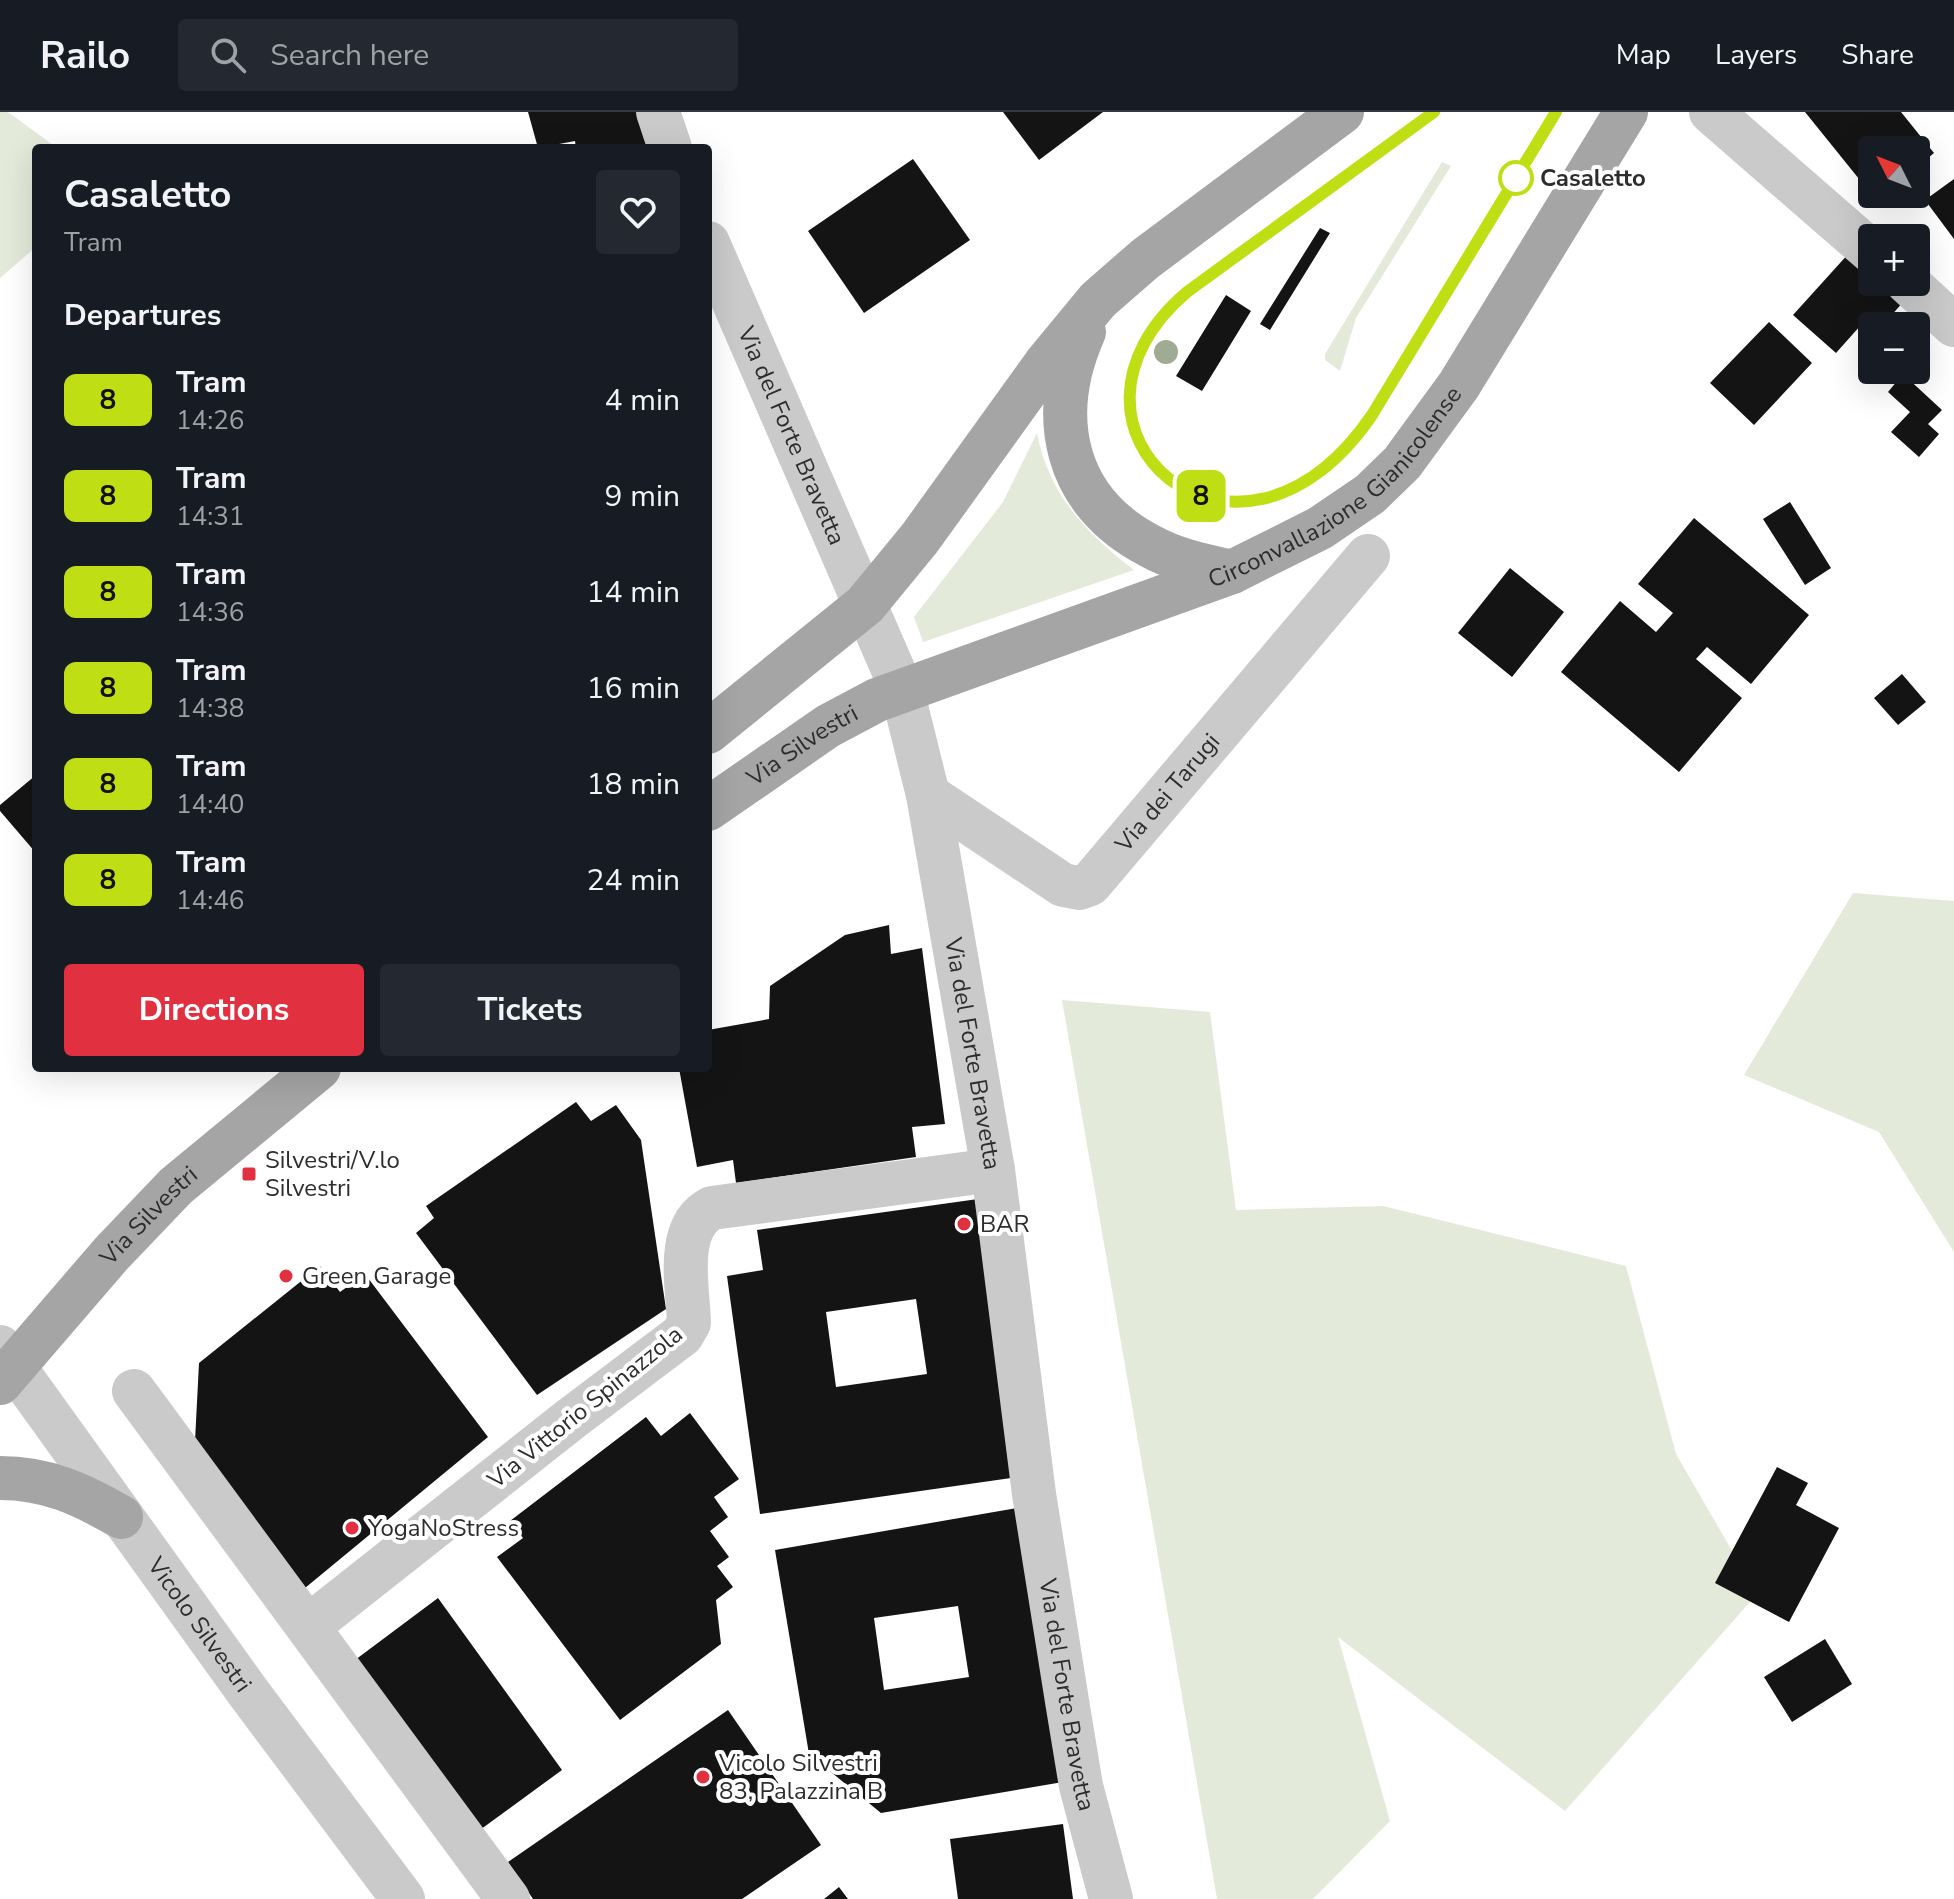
<!DOCTYPE html>
<meta charset="utf-8">
<style>
:root{--surface:#171b24;--page:#242831;--text:#f1f3f6;--muted:#9ea1a6;--line:#363941;--accent:#e13141}
body{margin:0;font-family:"Nunito Sans",sans-serif;background:var(--page);color:var(--text);height:100vh;display:flex;flex-direction:column;font-size:30px;white-space:nowrap}
*{box-sizing:border-box;margin:0}
p{font-size:26px;color:var(--muted)}
.icon{flex:none;width:44px;height:44px;fill:none;stroke:currentColor;stroke-width:2;stroke-linecap:round;stroke-linejoin:round}
.map{position:relative;flex:1;overflow:hidden}
.side{position:absolute;left:32px;top:32px;width:680px;height:928px;display:flex;flex-direction:column;background:var(--surface);border-radius:8px;box-shadow:0 8px 32px #0002}
.side>*{flex:none}
.badge{padding:0 16px;border-radius:12px;font-size:28px;line-height:52px}
.needle{width:52px;rotate:312deg}
.fabs{position:absolute;left:1858px;top:24px;display:grid;gap:16px}
.fabs a{display:grid;place-items:center;width:72px;height:72px;border-radius:8px;background:var(--surface);box-shadow:0 8px 32px #0002;font-size:40px}
.map>.badge{position:absolute;translate:-50% -50%;box-shadow:0 0 0 4px #fff}
h2{padding:0 32px;font-size:30px;line-height:72px}
.round{display:grid;place-items:center;flex:none;width:84px;height:84px;border-radius:8px;background:var(--page)}
.overview{display:flex;align-items:center;justify-content:space-between;height:136px;padding:0 32px}
h1{font-size:38px;font-weight:700;line-height:60px}
.action{display:flex;gap:16px;margin-top:auto;padding:16px 32px}
.action a{flex:1;height:92px;border-radius:8px;background:var(--accent);color:#fff;font-size:32px;font-weight:700;line-height:92px;text-align:center}
.action a+a{background:var(--page);color:var(--text)}
ul{padding:0;list-style:none}
li{display:flex;align-items:center;gap:24px;height:96px;padding:0 32px}
li div{flex:1}
li b{display:block;font-size:30px}
li em{font-style:normal}
li .badge{min-width:88px;font-weight:700;text-align:center}
header{display:flex;align-items:center;gap:48px;box-sizing:border-box;height:112px;padding:0 40px;background:var(--surface);border-bottom:2px solid var(--line)}
header strong{font-size:38px}
nav{display:flex;gap:44px;margin-inline-start:auto;font-size:28px}
.search{width:560px;height:72px;background:var(--page);display:flex;align-items:center;gap:20px;box-sizing:border-box;padding:0 28px;border-radius:8px;color:var(--muted);font-size:30px}
.map>svg:first-child{display:block}
.green{fill:#e3eada}
.building{fill:#141414;fill-rule:evenodd}
.lines{fill:none;stroke-linecap:round;stroke-linejoin:round}
.minor{stroke:#cacaca;stroke-width:44}
.major{stroke:#a5a5a5;stroke-width:44}
.tram{stroke:#828282;stroke-width:2}
.tree{fill:#9fab93}
.line-casing{stroke:#fff;stroke-width:18}
.line{stroke:#bfdf14;stroke-width:12}
.stop-dot{fill:#fff;stroke:#bfdf14;stroke-width:4}
.poi-dot{fill:#e13141;stroke:#fff;stroke-width:3}
.labels{text-anchor:middle;stroke-width:8;stroke-linejoin:round;paint-order:stroke}
.stop-label{font-size:24px;font-weight:bold;fill:#2d2d2d;stroke:#fff;text-anchor:start}
.street-label{font-size:24px;fill:#2d2d2d;stroke:#fff}
.poi-label{font-size:24px;fill:#2d2d2d;stroke:#fff;text-anchor:start}
</style>
<header>
<strong>Railo</strong>
<div class="search"><svg class="icon" aria-label="search" viewBox="0 0 24 24"><circle cx="10" cy="10" r="6"/><path d="M15 15l6 6"/></svg>Search here</div>
<nav><a>Map</a><a>Layers</a><a>Share</a></nav>
</header>
<div class="map">
<svg width="1954" height="1787" viewBox="0 0 1954 1787">
<rect width="100%" height="100%" fill="#fff"/>
<path class="green" d="M0,0H8L57,36H36V135L0,166Z
M1442,50L1451,54L1356,206L1340,259L1325,248V242Z
M1037,321C1049,383 1086,421 1134,458L923,530L914,505L1003,390Z
M1853,781L1954,789V1140L1879,1020L1744,963Z
M1062,888L1210,900L1236,1098L1383,1094L1626,1154L1676,1342L1757,1482L1565,1699L1338,1525L1390,1709L1313,1787H1217Z"/>
<path class="building" d="M528,0H640L651,36H576L575,29L538,36Z
M1003,0H1103L1039,48Z
M1805,0H1901L1934,41L1916,56V38H1872V82H1883L1876,88Z
M913,47L970,128L864,201L808,119Z
M1954,67V127L1925,88Z
M1320,116L1330,121L1270,218L1260,212Z
M1850,140L1872,160V170H1883L1904,189L1882,214L1869,204L1836,241L1793,203Z
M1226,183L1251,199L1202,279L1176,264Z
M1769,210L1812,251L1754,313L1710,271Z
M1903,262L1942,298L1928,312L1939,322L1919,345L1891,320L1910,300L1888,280Z
M1790,390L1831,456L1805,473L1763,407Z
M1694,406L1809,503L1751,572L1707,535L1696,547L1742,586L1679,660L1561,560L1620,489L1656,520L1673,501L1638,472Z
M1510,456L1564,500L1512,565L1458,521Z
M1902,562L1926,590L1898,613L1874,586Z
M36,663V741L0,699V693Z
M889,813L891,842L922,836L945,1012L912,1015L916,1045L736,1071L733,1048L697,1055L679,956H708V918L769,907L770,874L845,823Z
M576,990L591,1009L616,993L641,1028L666,1197L537,1283L416,1121L434,1106L426,1094Z
M978,1087L1018,1365L760,1402L727,1164L763,1158L757,1118ZM916,1187L927,1262L836,1275L826,1200Z
M320,1154L340,1180L365,1162L488,1325L305,1476L195,1329L199,1251Z
M690,1301L739,1367L714,1385L728,1405L710,1419L729,1445L717,1454L733,1475L716,1488L721,1532L620,1608L497,1445L523,1426L510,1409L646,1305L661,1324Z
M1777,1355L1808,1371L1796,1393L1839,1416L1789,1510L1715,1471Z
M1017,1396L1063,1670L881,1701L809,1642L775,1438ZM958,1494L969,1565L884,1578L874,1506Z
M438,1486L562,1658L473,1723L351,1551Z
M1825,1527L1852,1572L1792,1610L1764,1565Z
M728,1598L821,1733L742,1787H533L508,1750Z
M1063,1712L1073,1787H958L950,1727Z
M839,1775L848,1787H824Z"/>
<g class="lines">
<g class="minor">
<path d="M658,0L670,36"/>
<path d="M1711,0L1872,140"/>
<path id="s1" d="M708,131L902,578L928,683L993,1058L1034,1382L1067,1589L1081,1674L1111,1787"/>
<path d="M1907,170L1954,213"/>
<path id="s2" d="M928,683L1063,773L1079,776L1090,772L1368,444"/>
<path id="s3" d="M0,1235L248,1580L403,1787"/>
<path d="M134,1279L508,1787"/>
<path d="M310,1513L572,1306L682,1223L689,1211C688,1175 674,1115 712,1096L993,1058"/>
</g>
<g class="major">
<path d="M1084,220C1047,304 1063,389 1150,434C1175,448 1205,454 1232,460"/>
<path d="M708,620L865,493L920,426L1046,251L1098,188L1145,147L1342,0"/>
<path id="s4" d="M708,697L828,614L877,588L1232,460L1320,416L1370,382L1402,351L1459,273L1626,0"/>
<path id="s5" d="M0,1271L111,1142L176,1074L319,956"/>
<path d="M0,1366C47,1366 81,1382 121,1405"/>
</g>
<path class="tram" d="M1434,0L1187,180C1028,317 1237,501 1372,303L1556,0"/>
</g>
<circle class="tree" cx="1166" cy="240" r="12"/>
<g class="lines">
<defs>
<path id="line" d="M1434,0L1187,180C1028,315 1236,502 1372,303L1556,0"/>
</defs>
<use href="#line" class="line-casing"/>
<use href="#line" class="line"/>
</g>
<circle class="stop-dot" cx="1516" cy="66" r="16"/>
<g class="poi-dot">
<rect x="241" y="1054" width="16" height="16" rx="4"/>
<circle cx="964" cy="1112" r="8"/>
<circle cx="286" cy="1164" r="8"/>
<circle cx="352" cy="1416" r="8"/>
<circle cx="703" cy="1665" r="8"/>
</g>
<g class="labels">
<g class="stop-label">
<text x="1540" y="74">Casaletto</text>
</g>
<g class="street-label">
<text dy="8" stroke="none"><textPath href="#s1" startOffset="210">Via del Forte Bravetta</textPath></text>
<text dy="8" stroke="none"><textPath href="#s4" startOffset="714">Circonvallazione Gianicolense</textPath></text>
<text dy="8" stroke="none"><textPath href="#s4" startOffset="114">Via Silvestri</textPath></text>
<text dy="8" stroke="none"><textPath href="#s2" startOffset="310">Via dei Tarugi</textPath></text>
<text dy="8" stroke="none"><textPath href="#s1" startOffset="858">Via del Forte Bravetta</textPath></text>
<text dy="8" stroke="none"><textPath href="#s5" startOffset="224">Via Silvestri</textPath></text>
<text transform="translate(585 1295) rotate(-39)" y="8">Via Vittorio Spinazzola</text>
<text dy="8" stroke="none"><textPath href="#s3" startOffset="342">Vicolo Silvestri</textPath></text>
<text dy="8" stroke="none"><textPath href="#s1" startOffset="1506">Via del Forte Bravetta</textPath></text>
</g>
<g class="poi-label">
<text x="265" y="1056">Silvestri/V.lo<tspan x="265" dy="28">Silvestri</tspan></text>
<text x="980" y="1120">BAR</text>
<text x="302" y="1172">Green Garage</text>
<text x="368" y="1424">YogaNoStress</text>
<text x="719" y="1659">Vicolo Silvestri<tspan x="719" dy="28">83, Palazzina B</tspan></text>
</g>
</g>
</svg>
<div class="fabs">
<a><svg class="needle" viewBox="-14 -14 28 28"><path d="M0-13l5 13h-10z" fill="#e53935"/><path d="M0 13l5-13h-10z" fill="#9ea1a6"/></svg></a>
<a>+</a>
<a>−</a>
</div>
<b class="badge" style="left:1201px;top:384px;background:#bfdf14;color:#111">8</b>
<section class="side">
<div class="overview"><div><h1>Casaletto</h1><p>Tram</p></div><a class="round"><svg class="icon" aria-label="heart" viewBox="0 0 24 24"><path d="M12 20l-8-8c-3-5 5-10 8-4 3-6 11-1 8 4z"/></svg></a></div>
<h2>Departures</h2>
<ul>
<li><span class="badge" style="background:#bfdf14;color:#111">8</span><div><b>Tram</b><p>14:26</p></div><em>4 min</em></li>
<li><span class="badge" style="background:#bfdf14;color:#111">8</span><div><b>Tram</b><p>14:31</p></div><em>9 min</em></li>
<li><span class="badge" style="background:#bfdf14;color:#111">8</span><div><b>Tram</b><p>14:36</p></div><em>14 min</em></li>
<li><span class="badge" style="background:#bfdf14;color:#111">8</span><div><b>Tram</b><p>14:38</p></div><em>16 min</em></li>
<li><span class="badge" style="background:#bfdf14;color:#111">8</span><div><b>Tram</b><p>14:40</p></div><em>18 min</em></li>
<li><span class="badge" style="background:#bfdf14;color:#111">8</span><div><b>Tram</b><p>14:46</p></div><em>24 min</em></li>
</ul>
<div class="action"><a>Directions</a><a>Tickets</a></div>
</section>
</div>
